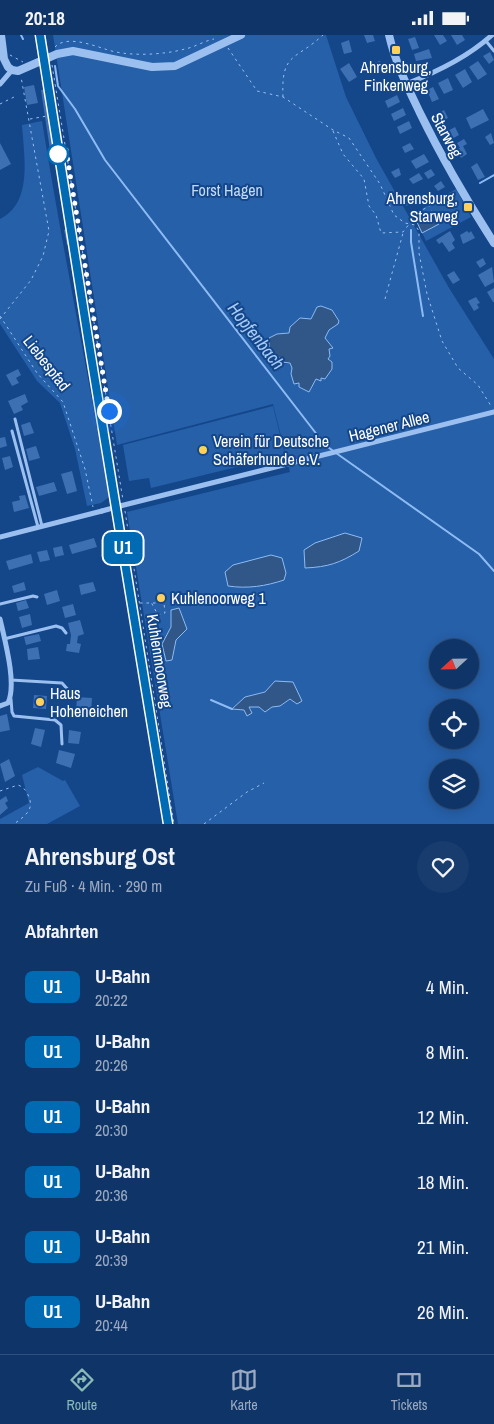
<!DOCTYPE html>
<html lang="de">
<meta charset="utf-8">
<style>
:root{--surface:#0f3468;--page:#183c6e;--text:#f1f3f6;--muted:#9baac0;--line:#2f4f7c;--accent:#8bbbb9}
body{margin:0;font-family:"Archivo Narrow",sans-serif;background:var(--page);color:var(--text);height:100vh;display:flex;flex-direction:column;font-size:19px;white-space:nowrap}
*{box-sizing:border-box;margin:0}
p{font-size:16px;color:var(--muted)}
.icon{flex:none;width:28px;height:28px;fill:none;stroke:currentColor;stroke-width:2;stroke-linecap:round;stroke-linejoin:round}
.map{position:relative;height:789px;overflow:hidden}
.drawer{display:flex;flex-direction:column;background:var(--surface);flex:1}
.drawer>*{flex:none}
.badge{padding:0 10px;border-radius:8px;font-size:18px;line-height:32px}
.needle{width:32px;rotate:248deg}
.buttons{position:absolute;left:429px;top:604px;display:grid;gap:10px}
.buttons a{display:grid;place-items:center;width:50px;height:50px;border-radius:50%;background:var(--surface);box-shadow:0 2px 12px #0003,0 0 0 1px var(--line);font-size:25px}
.you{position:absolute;width:25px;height:25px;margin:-12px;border:4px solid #fff;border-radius:50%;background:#1a73e8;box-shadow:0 0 0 8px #1a73e833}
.map>.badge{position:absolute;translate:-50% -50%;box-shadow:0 0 0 2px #fff}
h2{padding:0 25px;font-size:19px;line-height:45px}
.round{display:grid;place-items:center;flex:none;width:52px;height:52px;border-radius:26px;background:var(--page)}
.headline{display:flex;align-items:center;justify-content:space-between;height:85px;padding:0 25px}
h1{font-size:24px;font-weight:700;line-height:38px}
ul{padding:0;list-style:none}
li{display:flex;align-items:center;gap:15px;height:65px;padding:0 25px}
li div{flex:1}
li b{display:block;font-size:19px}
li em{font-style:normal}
li .badge{min-width:55px;font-weight:700;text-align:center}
.status{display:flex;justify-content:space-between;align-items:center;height:35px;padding:0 25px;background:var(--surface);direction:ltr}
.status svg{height:14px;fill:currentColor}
.tab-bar{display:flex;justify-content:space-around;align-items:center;height:70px;border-top:1px solid var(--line);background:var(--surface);font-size:14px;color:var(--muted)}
.tab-bar a{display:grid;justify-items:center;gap:2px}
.tab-bar .current{color:var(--accent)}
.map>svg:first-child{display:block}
.green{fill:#2660a9;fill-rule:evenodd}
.water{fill:#315789;stroke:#8dbbf3}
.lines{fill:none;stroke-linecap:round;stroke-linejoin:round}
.stream{stroke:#8dbbf3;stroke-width:2}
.building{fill:#3d70b3}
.path{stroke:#9bc0f0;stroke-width:1;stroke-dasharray:2.5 4;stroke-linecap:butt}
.service{stroke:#9bc0f0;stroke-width:3}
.minor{stroke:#9bc0f0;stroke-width:5}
.tertiary{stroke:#9bc0f0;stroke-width:8}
.rail{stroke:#fff;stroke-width:2;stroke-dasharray:9 4;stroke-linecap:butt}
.minor-bridge{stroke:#9bc0f0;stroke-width:5}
.line-casing{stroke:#fff;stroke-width:11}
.line{stroke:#006ab3;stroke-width:8}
.walk{stroke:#fff;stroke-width:5;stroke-dasharray:0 9}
.poi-dot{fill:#ffd15a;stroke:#14468a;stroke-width:2}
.stop-dot{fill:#fff;stroke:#006ab3;stroke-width:2.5}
.labels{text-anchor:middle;stroke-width:4;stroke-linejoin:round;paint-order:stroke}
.poi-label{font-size:16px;fill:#fff;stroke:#14468a;text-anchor:start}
.street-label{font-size:16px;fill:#fff;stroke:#14468a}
.park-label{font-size:16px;fill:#c2dbfb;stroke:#14468a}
.water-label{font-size:18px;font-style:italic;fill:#a7cbf7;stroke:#14468a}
</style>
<div class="status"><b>20:18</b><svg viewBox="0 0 49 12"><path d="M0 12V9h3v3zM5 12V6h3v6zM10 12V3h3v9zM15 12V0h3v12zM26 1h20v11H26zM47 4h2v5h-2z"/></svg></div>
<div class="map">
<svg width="494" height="789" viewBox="0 0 494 789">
<rect width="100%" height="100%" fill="#14468a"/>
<path class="green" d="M53,0H326L346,62L376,123L449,253L494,324V789H178L127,477L290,437L273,369L117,410ZM321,271L332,275L339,285L329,295L324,303L333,313L328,314V324L332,334L325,344H316L311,352L299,348L290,328L284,329L279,322L271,316L277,299L289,298L291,292L311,284L316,274ZM171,592L176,605L172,625L162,609ZM438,612H470V645H438ZM264,657L302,666L297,668L291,664L280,671L248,672L244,675L232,674L245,662ZM438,672H470V705H438ZM438,732H470V765H438Z
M42,86C62,212 88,336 109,462L101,468L87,471L75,414L60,368L37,346L0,289V184C33,168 24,121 22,90Z
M456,154L471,182L426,206L413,179Z
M273,371L285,420L151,453L149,443L129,446L123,410Z
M38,732L63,746L65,745L80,771L47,789H0V784L29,768L22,740Z"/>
<path class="water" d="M432,176L439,189L422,198L416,185Z
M321,271L332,275L339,286L338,289L329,295L325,303L333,313L329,314L330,321L328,324L332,327V334L325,344L321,343V346L316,344L309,357L299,352V348L294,349L291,339L292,333L290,328L281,327L279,322L275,323L269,311V303L277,299L289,298L290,292L300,283L311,284L317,272Z
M345,498L362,503L359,516C340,528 328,532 305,533L304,515L315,508Z
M271,520L282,523L286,538L284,545C266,551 248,554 228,551L225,537L233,530Z
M179,573L187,594L176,605L172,625L166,626L162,609L171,592V575Z
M275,646L293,647L302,666L297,669L290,664L280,671L272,672L265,677L259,672H249L252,678L247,681L244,675L232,674L245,662L265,657Z"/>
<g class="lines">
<path class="stream" d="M21,0L23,4
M55,31L58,51L75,74L105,125L325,410L332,415
M480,148L494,140
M411,195V207L423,281
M336,418L479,519L494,536
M211,665L232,674"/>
</g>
<path class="building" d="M364,0H373L375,6L367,8Z
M434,0H443L447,6L440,10Z
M451,0H462L465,5L457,10Z
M415,2L419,13L412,15L408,4Z
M349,5L352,17L344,19L341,8Z
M429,14L432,23L416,26L414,19Z
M490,17L494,25L489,29L483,21Z
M380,26L384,34L374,38L371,29Z
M478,26L487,39L478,45L469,32Z
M349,28L357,42L349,47L340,34Z
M465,34L472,47L463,53L455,40Z
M448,43L453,55L444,59L438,48Z
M389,46L393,52L385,56L382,50Z
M34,50L38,68L27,70L24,52Z
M433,52L439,64L432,67L427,55Z
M45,54L56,114L50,115L41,55Z
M397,60L400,67L388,73L385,66Z
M403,73L406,80L394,86L391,79Z
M483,74L489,85L471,94L466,83Z
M444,75L448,83L442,86L438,79Z
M409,86L412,93L400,99L397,92Z
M455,92L459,100L450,105L446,97Z
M491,98L494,108L490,110L485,102Z
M464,104L467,109L463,111L467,119L461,123L456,115L460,113L457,108Z
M0,108L11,129L0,135Z
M410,108L414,114L405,118L402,112Z
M424,119L429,127L416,134L411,126Z
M477,128L485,142L478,145L471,132Z
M399,133L401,140L395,143L391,137Z
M431,134L435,140L428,144L424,138Z
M419,138L423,144L413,149L409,144Z
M441,146L445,152L438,156L434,151Z
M416,158L419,164L406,171L403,166Z
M68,194L71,209L67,210L64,195Z
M450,196L455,205L452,208L455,213L449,217L442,207L439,209L436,205Z
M467,196L469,198L471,196L475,203L463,209L460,200Z
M483,223L486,229L480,233L476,227Z
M492,232L494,247L485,252L478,240Z
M454,236L460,245L453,249L447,240Z
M494,253V267H493L487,257Z
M476,262L480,268L477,269L479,273L474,276L468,266Z
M18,334L21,340L16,343L19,348L12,351L6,340Z
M25,359L28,367L21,371L23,375L14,379L8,366Z
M30,387L34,398L24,401L21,390Z
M5,402L7,411L0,413V403Z
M36,411L40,423L29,426L26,414Z
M10,421L13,432L5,435L2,423Z
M72,436L77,456L67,459L61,439Z
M54,447L57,456L39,461L36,452Z
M25,460L29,473L14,477L12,467L20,465L19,461Z
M94,503L97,512L72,519L69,510Z
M62,511L64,520L55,522L53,513Z
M47,515L50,525L40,527L37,517Z
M31,519L33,528L9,535L6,526Z
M24,547L26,555L14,558L12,551Z
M93,547L96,556L81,560L79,550Z
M57,555L60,566L47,570L44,559Z
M26,565L29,573L18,576L16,568Z
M73,569L76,580L65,583L62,572Z
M30,579L32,590L22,593L19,582Z
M80,585L84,599L78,601L77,608L81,609L79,618L66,616L67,609H70L71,600L68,588Z
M39,599L41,606L26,610L24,602Z
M38,612L40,624L28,625L27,614Z
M34,660L47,661L46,674L33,673Z
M77,662L92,663L91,678L76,677Z
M7,679L10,695L0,697V681Z
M35,693L45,695L41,712L31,709Z
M69,695L81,697L79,709L68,708Z
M59,715L75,719L71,733L56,728Z
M9,724L15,741L5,747L0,729Z
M6,761L8,766L5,768L8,773L0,780V765Z"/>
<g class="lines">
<path class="path" d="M55,12C66,0 92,10 105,14C127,22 163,20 185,14C195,12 204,6 214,4
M228,13L257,56L283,62L333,95L349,103L380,149L394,180L405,188L415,190L419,196V218L427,259L442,306L458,333L478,350L491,371
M10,20L23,27
M52,30L123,465
M283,62C281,17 295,26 323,0
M0,69L14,62
M30,84L47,81
M333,96L343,119L364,144L369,171L376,180L381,198L403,197L410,188L412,181L455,156
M385,264L403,198
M0,281L37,338L63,367L85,434L93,472
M0,284L31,245L43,221L49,196L21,42
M125,476L174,789
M140,568H164L165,578L158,580L151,567
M0,756L18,750C23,752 25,754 27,758C36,774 26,780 14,789
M204,789L247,757L264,748"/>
<path class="service" d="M486,6L494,16
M15,384L42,491
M12,396L38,492
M0,569L33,561L37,562
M4,604L56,591L62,593L66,598
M11,645L62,648L71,658L73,663
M11,664L12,677L14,681L55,685L61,690L62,709"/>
<path class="minor" d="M0,49L12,35
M406,49C437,37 468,22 492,0
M120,471L494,377
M0,502L102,476
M0,584C5,606 17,649 8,668L0,671"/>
<path class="tertiary" d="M1,0L4,24L8,32L12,35L18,36L57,19L73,16L152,32L175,31L241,0
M389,0C395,27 408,53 420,78C442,123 467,166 494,208"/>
<path class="rail" d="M40,0L91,320L168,789"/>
<path class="minor-bridge" d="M102,476L120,471"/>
</g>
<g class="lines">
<defs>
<path id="line" d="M40,0L88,303L168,789"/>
</defs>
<use href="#line" class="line-casing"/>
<use href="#line" class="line"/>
<path class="walk" d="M58,119L66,115L109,376"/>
</g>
<g class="poi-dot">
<rect x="391" y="10" width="10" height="10" rx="2.5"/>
<rect x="463" y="167" width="10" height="10" rx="2.5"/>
<circle cx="203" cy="415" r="5"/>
<circle cx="161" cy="563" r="5"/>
<circle cx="40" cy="667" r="5"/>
</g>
<circle class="stop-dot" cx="58" cy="119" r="10"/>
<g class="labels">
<g class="poi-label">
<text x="396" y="38" text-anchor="middle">Ahrensburg,<tspan x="396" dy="18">Finkenweg</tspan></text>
<text x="458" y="169" text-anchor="end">Ahrensburg,<tspan x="458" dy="18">Starweg</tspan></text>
<text x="213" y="412">Verein für Deutsche<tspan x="213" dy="18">Schäferhunde e.V.</tspan></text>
<text x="171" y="569">Kuhlenoorweg 1</text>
<text x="50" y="664">Haus<tspan x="50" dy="18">Hoheneichen</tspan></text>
</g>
<g class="street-label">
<text transform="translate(447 100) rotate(62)" y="6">Starweg</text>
<text transform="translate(47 328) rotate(52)" y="6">Liebespfad</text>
<text transform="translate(389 391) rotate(-14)" y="6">Hagener Allee</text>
<text transform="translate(160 626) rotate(81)" y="6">Kuhlenmoorweg</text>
</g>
<g class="park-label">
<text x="227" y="161">Forst Hagen</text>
</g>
<g class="water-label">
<text transform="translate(256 301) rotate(52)" y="6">Hopfenbach</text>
</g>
</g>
</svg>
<div class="buttons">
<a><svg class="needle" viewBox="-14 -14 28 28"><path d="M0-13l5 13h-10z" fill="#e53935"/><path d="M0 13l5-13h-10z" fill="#9baac0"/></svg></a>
<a><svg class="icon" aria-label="locate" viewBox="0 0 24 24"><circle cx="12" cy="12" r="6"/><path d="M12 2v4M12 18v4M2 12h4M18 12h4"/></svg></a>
<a><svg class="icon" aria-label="layers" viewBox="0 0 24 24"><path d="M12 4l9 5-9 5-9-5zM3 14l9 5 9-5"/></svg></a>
</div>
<div class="you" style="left:109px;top:376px"></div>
<b class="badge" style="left:123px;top:513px;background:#006ab3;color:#fff">U1</b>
</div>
<section class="drawer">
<div class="headline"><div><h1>Ahrensburg Ost</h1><p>Zu Fuß · 4 Min. · 290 m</p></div><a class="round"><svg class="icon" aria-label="heart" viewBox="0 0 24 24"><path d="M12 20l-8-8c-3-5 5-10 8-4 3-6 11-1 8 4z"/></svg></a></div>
<h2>Abfahrten</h2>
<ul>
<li><span class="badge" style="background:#006ab3;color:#fff">U1</span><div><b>U-Bahn</b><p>20:22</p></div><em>4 Min.</em></li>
<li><span class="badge" style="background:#006ab3;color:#fff">U1</span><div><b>U-Bahn</b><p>20:26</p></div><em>8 Min.</em></li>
<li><span class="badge" style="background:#006ab3;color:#fff">U1</span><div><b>U-Bahn</b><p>20:30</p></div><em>12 Min.</em></li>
<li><span class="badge" style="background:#006ab3;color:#fff">U1</span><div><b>U-Bahn</b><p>20:36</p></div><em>18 Min.</em></li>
<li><span class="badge" style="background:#006ab3;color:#fff">U1</span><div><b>U-Bahn</b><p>20:39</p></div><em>21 Min.</em></li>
<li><span class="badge" style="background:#006ab3;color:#fff">U1</span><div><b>U-Bahn</b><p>20:44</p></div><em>26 Min.</em></li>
</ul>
</section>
<nav class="tab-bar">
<a class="current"><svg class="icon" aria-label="directions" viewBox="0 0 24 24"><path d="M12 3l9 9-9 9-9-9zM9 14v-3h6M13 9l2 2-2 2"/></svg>Route</a>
<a><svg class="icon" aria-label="map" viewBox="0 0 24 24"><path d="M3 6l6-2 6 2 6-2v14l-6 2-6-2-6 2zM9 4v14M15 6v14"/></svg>Karte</a>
<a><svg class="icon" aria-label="tickets" viewBox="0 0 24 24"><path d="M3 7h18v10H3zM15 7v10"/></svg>Tickets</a>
</nav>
